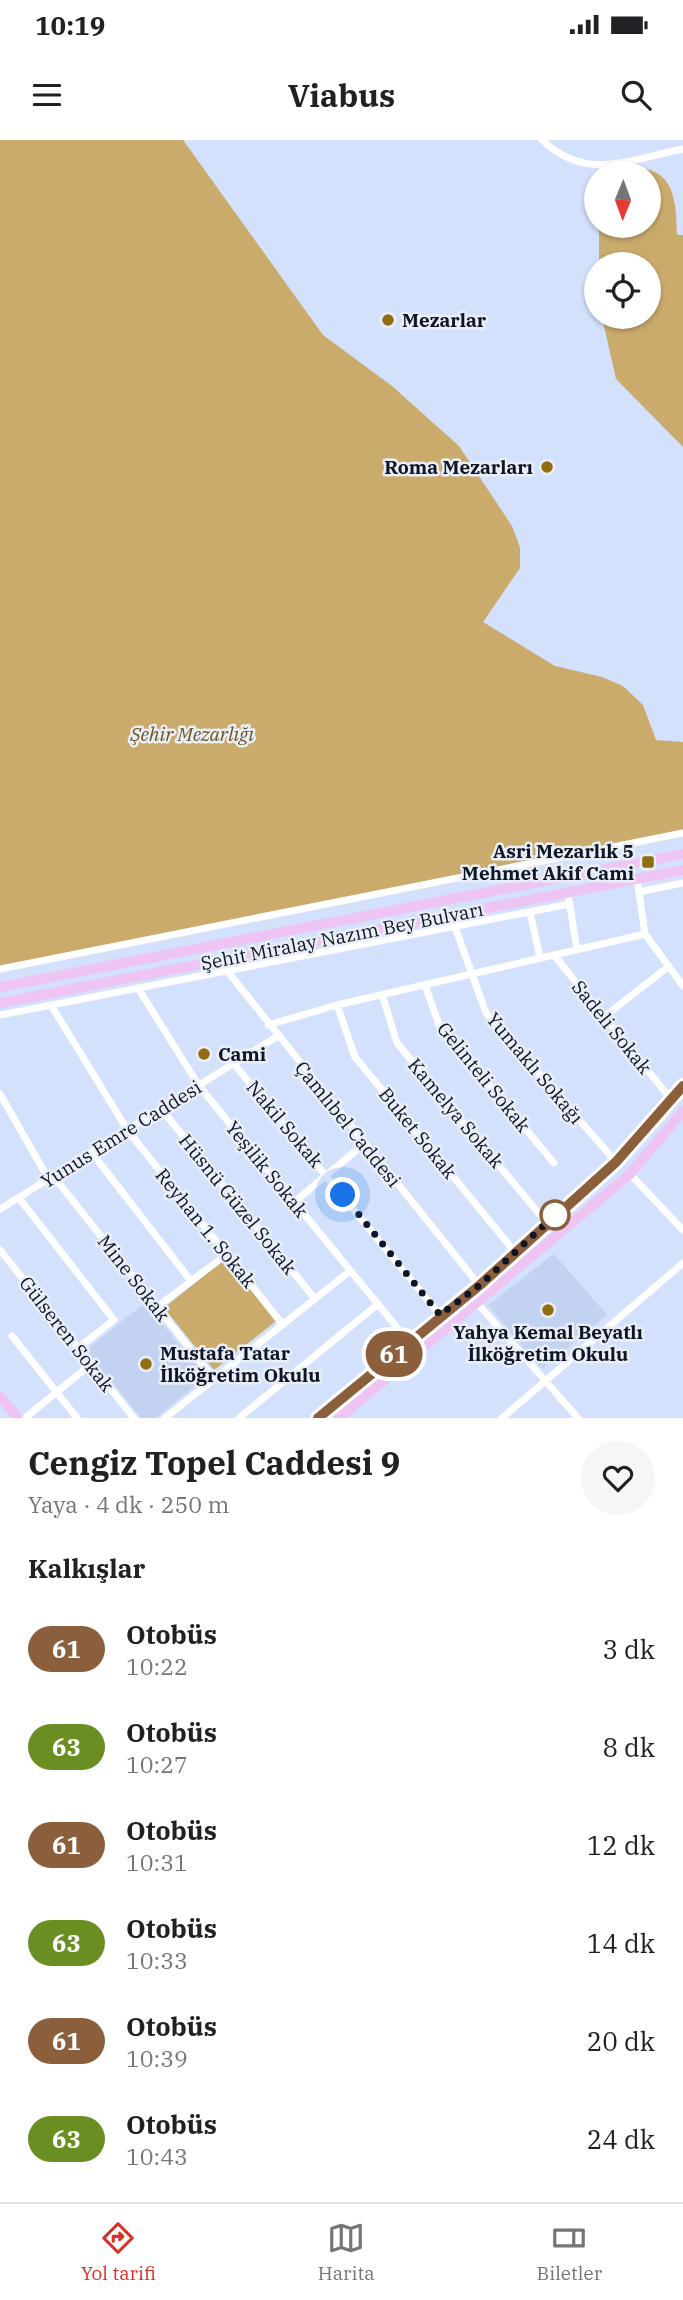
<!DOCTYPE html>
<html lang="tr">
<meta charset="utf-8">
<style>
:root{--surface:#fff;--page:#f6f6f6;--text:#202124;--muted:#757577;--line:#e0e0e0;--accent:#d93025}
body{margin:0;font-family:"IBM Plex Serif",serif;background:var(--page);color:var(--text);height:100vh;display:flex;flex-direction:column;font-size:26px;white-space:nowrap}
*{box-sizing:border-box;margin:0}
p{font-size:23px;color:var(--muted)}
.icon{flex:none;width:38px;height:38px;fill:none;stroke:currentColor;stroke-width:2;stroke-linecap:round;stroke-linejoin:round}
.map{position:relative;height:1278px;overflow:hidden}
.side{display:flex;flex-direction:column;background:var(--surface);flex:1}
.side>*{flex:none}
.badge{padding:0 14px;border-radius:23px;font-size:24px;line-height:46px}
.needle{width:46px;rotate:181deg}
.buttons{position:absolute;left:584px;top:21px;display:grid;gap:14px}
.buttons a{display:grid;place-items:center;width:77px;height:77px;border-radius:50%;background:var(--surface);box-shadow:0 2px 5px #0004;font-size:35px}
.you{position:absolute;width:35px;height:35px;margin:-18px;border:5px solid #fff;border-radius:50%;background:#1a73e8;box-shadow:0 0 0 10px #1a73e833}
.map>.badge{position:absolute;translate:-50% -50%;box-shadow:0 0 0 4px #fff}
h2{padding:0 28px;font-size:26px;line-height:63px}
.round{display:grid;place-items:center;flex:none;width:74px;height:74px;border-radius:37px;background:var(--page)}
.summary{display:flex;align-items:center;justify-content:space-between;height:119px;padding:0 28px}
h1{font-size:33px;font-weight:700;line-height:52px}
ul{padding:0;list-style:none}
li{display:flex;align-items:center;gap:21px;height:98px;padding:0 28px}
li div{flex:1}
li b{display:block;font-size:26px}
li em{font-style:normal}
li .badge{min-width:77px;font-weight:700;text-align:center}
.status{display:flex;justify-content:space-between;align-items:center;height:49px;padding:0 35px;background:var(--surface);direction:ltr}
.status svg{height:19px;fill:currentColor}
header{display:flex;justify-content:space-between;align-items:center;height:91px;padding:0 28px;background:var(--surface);font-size:32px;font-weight:700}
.menu{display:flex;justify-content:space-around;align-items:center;height:98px;border-top:2px solid var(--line);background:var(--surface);font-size:19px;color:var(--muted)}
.menu a{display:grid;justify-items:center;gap:4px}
.menu .selected{color:var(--accent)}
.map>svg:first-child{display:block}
.built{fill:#c3d2f0}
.green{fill:#caab6c}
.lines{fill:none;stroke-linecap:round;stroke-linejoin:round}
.street{stroke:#fff;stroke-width:7}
.primary{stroke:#eec4f2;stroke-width:10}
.line-casing{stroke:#fff;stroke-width:16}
.line{stroke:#8b5e3c;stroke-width:10}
.walk{stroke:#0e1524;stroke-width:7;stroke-dasharray:0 12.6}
.poi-dot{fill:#906d12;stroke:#e9eef7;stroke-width:2.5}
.stop-dot{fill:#fff;stroke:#8b5e3c;stroke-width:3.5}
.labels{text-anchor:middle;stroke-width:5;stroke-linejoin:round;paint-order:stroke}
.poi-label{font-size:19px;font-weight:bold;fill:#0e1524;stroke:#e9eef7;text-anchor:start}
.park-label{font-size:19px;font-style:italic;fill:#6b531f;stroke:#e9eef7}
.street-label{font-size:19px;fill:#0e1524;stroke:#e9eef7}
</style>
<div class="status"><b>10:19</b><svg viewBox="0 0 49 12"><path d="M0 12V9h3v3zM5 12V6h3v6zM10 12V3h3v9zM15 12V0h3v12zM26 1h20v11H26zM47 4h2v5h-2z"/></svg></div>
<header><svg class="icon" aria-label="menu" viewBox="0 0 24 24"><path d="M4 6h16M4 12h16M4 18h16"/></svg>Viabus<svg class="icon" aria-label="search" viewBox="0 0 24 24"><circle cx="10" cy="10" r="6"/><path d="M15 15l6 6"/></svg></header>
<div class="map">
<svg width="683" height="1278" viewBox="0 0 683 1278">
<rect width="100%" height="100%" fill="#d3e1fc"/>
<path class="built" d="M554,1114L607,1175L542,1229L488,1165Z
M145,1163L206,1237L156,1278H141L86,1210Z"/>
<path class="green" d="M0,0H183L323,195L392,246L459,306L512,386L520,407V428L483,482L555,526L602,537L623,546L643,565L656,600L683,602V691L0,828Z
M646,29C677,35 676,71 677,95H683V307L616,239L602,177H649V124H599V86H649V33H633Z
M226,1118L276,1181L214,1230L164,1168Z"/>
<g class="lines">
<path class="street" d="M542,0C588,43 629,19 683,9
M637,739L645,794L683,846
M639,752L683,743
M569,760L577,810
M530,772L540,818
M455,787L486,873L616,1022
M554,815L671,959
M224,827L479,1145
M0,829L683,693
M425,845L439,885L554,1023
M138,848L199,946L409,1202
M382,854L397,903L546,1082
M51,865L128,991L283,1185
M337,865L355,917L515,1112
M0,875L570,764
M604,877L669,826
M268,885L337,865L645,794
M234,924L440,1175
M0,954L49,1040
M162,970L315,1159
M92,1013L191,1141
M630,1034L683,1090
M54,1037L214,1239
M19,1058L114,1180L78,1208
M294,1062L364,1004
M0,1069L278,896
M0,1110L134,1278
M477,1163L578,1278
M157,1167L227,1114
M12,1196L77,1278
M25,1278L91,1224
M165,1278L350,1131
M239,1278L378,1164
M502,1278L683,1123"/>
<path class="primary" d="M0,847L683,714
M0,863L683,730
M0,1256L18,1278
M318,1278L479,1145L616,1022L683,946
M339,1278L630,1034L683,971"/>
</g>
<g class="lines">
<defs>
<path id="line" d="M318,1278L480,1145L616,1022L683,946"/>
</defs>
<use href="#line" class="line-casing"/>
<use href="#line" class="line"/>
<path class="walk" d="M343,1055L440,1175L480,1145L555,1075"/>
</g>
<g class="poi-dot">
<circle cx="388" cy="180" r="7"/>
<circle cx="547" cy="327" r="7"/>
<rect x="641" y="715" width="14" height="14" rx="3.5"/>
<circle cx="204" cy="914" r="7"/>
<circle cx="548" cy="1170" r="7"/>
<circle cx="146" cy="1224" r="7"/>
</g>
<circle class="stop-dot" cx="555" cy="1075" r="14"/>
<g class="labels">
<g class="poi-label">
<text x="402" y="187">Mezarlar</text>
<text x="533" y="334" text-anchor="end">Roma Mezarları</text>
<text x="634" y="718" text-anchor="end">Asri Mezarlık 5<tspan x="634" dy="22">Mehmet Akif Cami</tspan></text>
<text x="218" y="921">Cami</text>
<text x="548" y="1199" text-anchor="middle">Yahya Kemal Beyatlı<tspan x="548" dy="22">İlköğretim Okulu</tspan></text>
<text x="160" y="1220">Mustafa Tatar<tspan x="160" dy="22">İlköğretim Okulu</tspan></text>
</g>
<g class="park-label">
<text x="192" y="601">Şehir Mezarlığı</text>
</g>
<g class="street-label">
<text transform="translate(342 796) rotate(-11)" y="7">Şehit Miralay Nazım Bey Bulvarı</text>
<text transform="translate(612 887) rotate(51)" y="7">Sadeli Sokak</text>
<text transform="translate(535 928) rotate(50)" y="7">Yumaklı Sokağı</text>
<text transform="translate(484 937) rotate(51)" y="7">Gelinteli Sokak</text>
<text transform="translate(456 973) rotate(50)" y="7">Kamelya Sokak</text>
<text transform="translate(285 984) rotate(50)" y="7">Nakil Sokak</text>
<text transform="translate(348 984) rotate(51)" y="7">Çamlıbel Caddesi</text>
<text transform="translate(418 993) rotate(51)" y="7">Buket Sokak</text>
<text transform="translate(121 994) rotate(-32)" y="7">Yunus Emre Caddesi</text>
<text transform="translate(267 1029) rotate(51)" y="7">Yeşilik Sokak</text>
<text transform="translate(238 1064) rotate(51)" y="7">Hüsnü Güzel Sokak</text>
<text transform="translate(206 1088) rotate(51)" y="7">Reyhan 1. Sokak</text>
<text transform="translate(134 1138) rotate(52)" y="7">Mine Sokak</text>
<text transform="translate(67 1194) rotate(52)" y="7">Gülseren Sokak</text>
</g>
</g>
</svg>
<div class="buttons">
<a><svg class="needle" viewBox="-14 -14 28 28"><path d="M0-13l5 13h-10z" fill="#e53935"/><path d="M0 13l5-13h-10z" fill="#757577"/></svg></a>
<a><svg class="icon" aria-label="locate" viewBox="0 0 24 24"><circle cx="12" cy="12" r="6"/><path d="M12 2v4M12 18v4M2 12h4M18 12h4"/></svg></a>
</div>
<div class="you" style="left:343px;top:1055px"></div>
<b class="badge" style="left:394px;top:1214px;background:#8b5e3c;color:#fff">61</b>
</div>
<section class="side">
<div class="summary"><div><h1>Cengiz Topel Caddesi 9</h1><p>Yaya · 4 dk · 250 m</p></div><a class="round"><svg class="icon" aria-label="heart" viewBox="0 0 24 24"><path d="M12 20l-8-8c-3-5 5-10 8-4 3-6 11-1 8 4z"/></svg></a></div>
<h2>Kalkışlar</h2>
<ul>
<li><span class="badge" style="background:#8b5e3c;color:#fff">61</span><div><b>Otobüs</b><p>10:22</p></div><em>3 dk</em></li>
<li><span class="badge" style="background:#6b8e23;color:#fff">63</span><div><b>Otobüs</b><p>10:27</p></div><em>8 dk</em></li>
<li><span class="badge" style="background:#8b5e3c;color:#fff">61</span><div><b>Otobüs</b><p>10:31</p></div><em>12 dk</em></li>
<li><span class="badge" style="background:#6b8e23;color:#fff">63</span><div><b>Otobüs</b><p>10:33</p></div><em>14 dk</em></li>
<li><span class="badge" style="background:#8b5e3c;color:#fff">61</span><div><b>Otobüs</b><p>10:39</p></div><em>20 dk</em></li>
<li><span class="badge" style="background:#6b8e23;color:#fff">63</span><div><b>Otobüs</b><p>10:43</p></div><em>24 dk</em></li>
</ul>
</section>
<nav class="menu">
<a class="selected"><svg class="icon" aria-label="directions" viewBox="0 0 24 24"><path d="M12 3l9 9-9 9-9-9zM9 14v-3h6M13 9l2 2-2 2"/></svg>Yol tarifi</a>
<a><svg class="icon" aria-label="map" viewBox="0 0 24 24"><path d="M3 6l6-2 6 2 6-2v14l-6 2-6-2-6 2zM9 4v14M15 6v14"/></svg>Harita</a>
<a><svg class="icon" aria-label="tickets" viewBox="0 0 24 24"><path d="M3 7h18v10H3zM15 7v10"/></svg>Biletler</a>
</nav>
